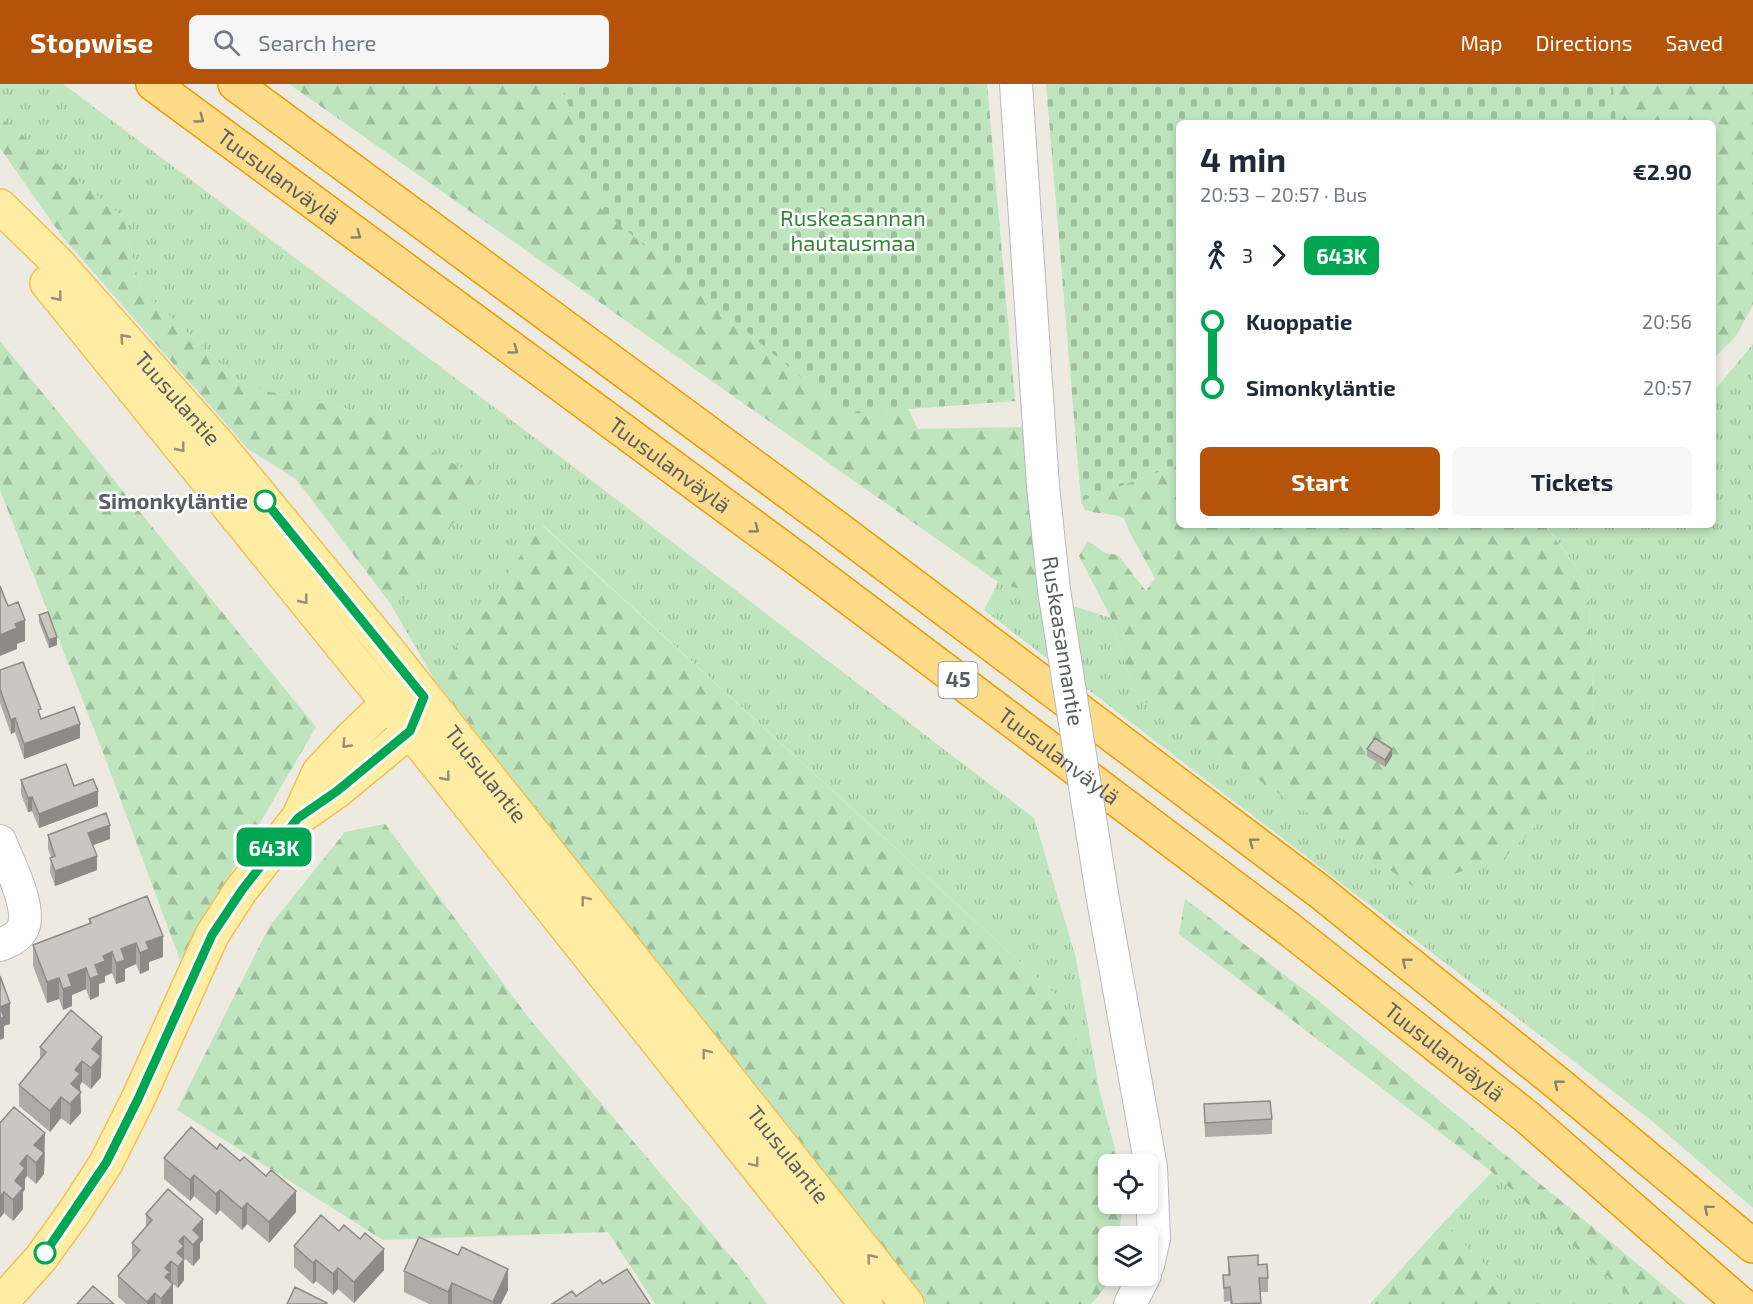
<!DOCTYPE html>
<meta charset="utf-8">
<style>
:root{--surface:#fff;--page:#f6f6f7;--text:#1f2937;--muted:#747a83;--accent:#b45309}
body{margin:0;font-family:"Exo 2",sans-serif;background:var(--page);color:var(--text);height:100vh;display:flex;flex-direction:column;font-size:22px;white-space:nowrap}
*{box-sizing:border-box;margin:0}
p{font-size:20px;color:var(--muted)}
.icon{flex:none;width:33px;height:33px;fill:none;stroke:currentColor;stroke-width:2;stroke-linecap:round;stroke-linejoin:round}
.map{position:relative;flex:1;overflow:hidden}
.sheet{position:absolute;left:1176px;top:36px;width:540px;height:408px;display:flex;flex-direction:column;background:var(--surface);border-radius:9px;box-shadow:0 3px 9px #0003}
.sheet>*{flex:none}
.badge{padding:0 12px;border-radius:9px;font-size:21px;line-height:39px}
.tools{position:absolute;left:1098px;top:1070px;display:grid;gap:12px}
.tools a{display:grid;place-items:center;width:60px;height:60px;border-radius:9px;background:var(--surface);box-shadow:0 3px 9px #0003;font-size:30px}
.map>.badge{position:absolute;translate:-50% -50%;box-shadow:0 0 0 3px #fff}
.legs{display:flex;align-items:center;gap:9px;height:66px;padding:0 24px;font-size:20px}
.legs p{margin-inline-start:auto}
.summary{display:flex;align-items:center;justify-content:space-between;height:102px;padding:0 24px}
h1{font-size:33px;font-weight:700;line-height:45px}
.action{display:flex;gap:12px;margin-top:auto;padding:12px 24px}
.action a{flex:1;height:69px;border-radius:9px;background:var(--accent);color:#fff;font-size:24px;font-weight:700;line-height:69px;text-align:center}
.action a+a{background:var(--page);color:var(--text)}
ul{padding:0 24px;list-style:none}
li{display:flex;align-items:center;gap:21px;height:66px;font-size:22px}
li i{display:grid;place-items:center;width:9px;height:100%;margin:0 8px;background:currentColor}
li i::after{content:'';width:15px;height:15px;margin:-8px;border:4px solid;border-radius:50%;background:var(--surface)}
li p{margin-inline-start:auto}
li:first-child i{background:linear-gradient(#0000 50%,currentColor 0)}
li:last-child i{background:linear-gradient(currentColor 50%,#0000 0)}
header{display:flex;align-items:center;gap:36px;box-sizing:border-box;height:84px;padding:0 30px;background:var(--accent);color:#fff}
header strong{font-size:28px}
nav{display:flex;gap:33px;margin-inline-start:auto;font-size:21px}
.search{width:420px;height:54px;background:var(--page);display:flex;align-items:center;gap:15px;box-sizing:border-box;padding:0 21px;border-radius:9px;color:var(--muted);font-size:22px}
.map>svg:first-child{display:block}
.grass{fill:url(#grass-tufts)}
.forest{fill:url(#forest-firs)}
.cemetery{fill:url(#cemetery-stones)}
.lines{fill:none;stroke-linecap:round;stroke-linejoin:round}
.minor-casing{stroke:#b7b9be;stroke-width:34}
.major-casing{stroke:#f1c055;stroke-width:36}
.highway-casing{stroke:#ee9b00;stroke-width:36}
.minor{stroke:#fff;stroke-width:32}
.major{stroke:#ffeda4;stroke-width:33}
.highway{stroke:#fddb88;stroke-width:33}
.minor-bridge-casing{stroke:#b7b9be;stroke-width:34;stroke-linecap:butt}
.minor-bridge{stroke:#fff;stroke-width:32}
.wall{fill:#aeaaa5}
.shaded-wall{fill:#8d8b86}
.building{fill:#cac6c0;stroke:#8d8b86;stroke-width:1.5}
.oneway{stroke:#8b846d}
.oneway2{stroke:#949079}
.line-1-casing{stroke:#fff;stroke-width:14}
.line-1{stroke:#00a651;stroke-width:9}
.stop-1-dot{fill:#fff;stroke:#00a651;stroke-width:3}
.labels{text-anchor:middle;stroke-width:5;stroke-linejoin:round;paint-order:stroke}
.shield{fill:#fff;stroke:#8c8e91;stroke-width:1.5}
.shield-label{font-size:21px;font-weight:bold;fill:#5a5e62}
.street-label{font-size:22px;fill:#5a5e62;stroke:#fff}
.park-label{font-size:22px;fill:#358636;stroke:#fff}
.stop-label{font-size:22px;font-weight:bold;fill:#5a5e62;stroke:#fff;text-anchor:end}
</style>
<header>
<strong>Stopwise</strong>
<div class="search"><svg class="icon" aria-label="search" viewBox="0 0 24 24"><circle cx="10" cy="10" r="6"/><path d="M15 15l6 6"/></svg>Search here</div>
<nav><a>Map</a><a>Directions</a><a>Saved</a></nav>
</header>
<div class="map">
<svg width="1753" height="1220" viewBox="0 0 1753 1220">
<defs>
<pattern id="grass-tufts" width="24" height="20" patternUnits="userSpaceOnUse" patternTransform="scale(1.5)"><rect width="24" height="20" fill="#bee5bd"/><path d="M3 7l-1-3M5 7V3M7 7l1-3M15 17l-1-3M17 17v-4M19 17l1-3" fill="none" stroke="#9dbd9d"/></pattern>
<pattern id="forest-firs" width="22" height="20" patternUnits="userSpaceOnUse" patternTransform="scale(1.5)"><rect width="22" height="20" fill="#bee5bd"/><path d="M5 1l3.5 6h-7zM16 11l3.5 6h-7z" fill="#9dbd9d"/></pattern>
<pattern id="cemetery-stones" width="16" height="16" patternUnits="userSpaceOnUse" patternTransform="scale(1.5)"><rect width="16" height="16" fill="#bee5bd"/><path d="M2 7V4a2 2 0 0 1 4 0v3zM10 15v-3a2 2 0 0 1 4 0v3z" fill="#9dbd9d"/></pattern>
</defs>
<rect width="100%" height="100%" fill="#edeae1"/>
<path class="grass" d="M0,0H63L583,390L1034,734L1076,874L1099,1005L1058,913L543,441L434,595L390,519L406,513L361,328L244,302L140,204L124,134L0,33Z
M1753,260V1124L1652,1037L984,526L998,498L1111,534L1134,610L1594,633L1588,498L1547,443L1551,441H1713V308Z
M1492,1088L1638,1220H1524L1443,1139Z"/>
<path class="forest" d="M289,0H660L890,288L918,345L1023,343L1038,511L998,498Z
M1613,0H1753V221L1736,252L1713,275V39H1616Z
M0,33L124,134L140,204L244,302L361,328L481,395L406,513L390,519L296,395L248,365L61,151L0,64Z
M0,257L316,643L180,876L101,663L0,406Z
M1179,380V441H1548L1547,444L1588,498L1594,633L1586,676L1564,714L1503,775L1413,802L1134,610L1111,534L1079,472L1088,457L1105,469L1118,471L1146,507L1155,494L1130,449L1124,434C1111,429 1098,430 1085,426L1081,417Z
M542,441L1058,913L1099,1005L1119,1080H1108V1119H1123L1119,1152H1108V1191H1114L1113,1194L1091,1220H927L434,595Z
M385,740L528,933L738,1181L767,1220H655L608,1148L383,1156L177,1026L269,843L345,748Z
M1185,815L1315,914L1686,1220H1638L1492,1088L1179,850Z
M1443,1139L1524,1220H1370Z"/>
<path class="cemetery" d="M562,0H987L1015,317L845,330L601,125Z
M1046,0H1613L1616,39H1179V380L1081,417Z"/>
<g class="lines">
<defs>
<path id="minor" d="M1016,0L1043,402L1054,506
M0,757C8,778 32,823 23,844C18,854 9,857 0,861
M1102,810L1151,1083L1154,1155L1148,1181
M1130,1220L1145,1191"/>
<g id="major">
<path id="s1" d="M0,122L56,177L218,360L383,560L907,1220"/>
<path d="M47,199L388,619L866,1220"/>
<path d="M300,733L337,707L410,647L418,627"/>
<path d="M0,1220L41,1174L75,1127L106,1079L138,1015L212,851L241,806L298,734L319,688L351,654L388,619L411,615"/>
</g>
<g id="highway">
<path id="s2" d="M153,0L800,477L1289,845L1527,1033L1741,1220"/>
<path d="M235,0L829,438L1319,807L1556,998L1753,1162"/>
</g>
</defs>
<use href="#minor" class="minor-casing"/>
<use href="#major" class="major-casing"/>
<use href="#highway" class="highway-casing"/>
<use href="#minor" class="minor"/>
<use href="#major" class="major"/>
<use href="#highway" class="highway"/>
<defs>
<path id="minor-bridge" d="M1054,506L1102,810"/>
</defs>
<use href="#minor-bridge" class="minor-bridge-casing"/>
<use href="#minor-bridge" class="minor-bridge"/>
</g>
<path class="wall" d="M39,531L57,561L49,564L39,538Z
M0,586L41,635L80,654L24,675L15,648L11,650L0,619Z
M1367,665L1392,672L1385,683L1367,672Z
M21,696L74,702L98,722L39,744L32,727L28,728L21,710Z
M48,751L110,755L93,761L97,786L55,802L50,788L51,773L48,765Z
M89,835L163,873L149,878V886L140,890L136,880L125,885V897L116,900L112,889L105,892V898L99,900V912L90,916L86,905L72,911V922L63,926L59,915L47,919L33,882V861L89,840Z
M40,963L102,974L101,975V993L91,1005L82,998L80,1001L81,1029L70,1041L61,1034L50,1048L19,1022V1001L40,976Z
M1204,1020L1272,1035V1050L1205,1053Z
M0,1039L45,1070L44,1090L36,1100L27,1092L25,1095V1105L23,1108V1125L13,1137L4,1129L0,1134Z
M217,1065L296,1128L269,1159L247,1140L242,1146L220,1126L216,1131L194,1112L190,1117L164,1095V1074Z
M146,1130L203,1156L200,1159V1174L193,1182L184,1174V1196L178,1204L171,1198L173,1220H126L118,1213V1192L132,1175V1159L146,1144Z
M294,1162L384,1186L354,1219L338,1205L333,1211L316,1197L313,1200L294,1183Z
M1228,1173L1258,1181L1268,1194V1208H1260L1261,1220H1230V1217L1224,1218L1223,1191H1228Z
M404,1187L508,1206L501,1220H429L404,1208Z"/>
<path class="shaded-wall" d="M25,536V557L17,560V565L0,572V551L15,540Z
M57,553V561L49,564V556Z
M15,634V648L11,650V636Z
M80,640V654L24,675V660Z
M1392,665V672L1385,683V676Z
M98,707V722L39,744V730Z
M32,713V727L28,728V714Z
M110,741V755L88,763V749Z
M97,772V786L55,802V787Z
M163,852V873L149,878V886L140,890V869L146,858Z
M136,859V880L125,885V897L116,900V879L121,865Z
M112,868V889L105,892V898L99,900V912L90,916V895L95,881L103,872Z
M86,884V905L72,911V922L63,926V905L68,891Z
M59,894V915L47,919V898Z
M10,919V940L4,942V954L0,956V923Z
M102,953L101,993L91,1005L92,965Z
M82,977V998L80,1001L81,1029L70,1041L71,1000L75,986Z
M61,1013V1034L50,1048V1027Z
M45,1049L44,1090L36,1100V1079L34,1061Z
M27,1071V1092L25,1095V1105L23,1108V1125L13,1137V1116L15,1097L20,1080Z
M194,1091V1112L190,1117V1096Z
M220,1106V1126L216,1131V1110Z
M296,1107V1128L269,1159V1138Z
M4,1108V1129L0,1134V1113Z
M247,1119V1140L242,1146V1125Z
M203,1135V1156L200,1159V1174L193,1182V1146Z
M184,1152V1196L178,1204L177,1169L179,1157Z
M384,1165V1186L354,1219V1198Z
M316,1176V1197L313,1200V1179Z
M171,1177V1198L173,1200V1220H161L165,1184Z
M338,1184V1205L333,1211V1190Z
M508,1185V1206L501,1220H493Z
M452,1199V1220H448V1208Z
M155,1209V1220H147V1218Z"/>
<path class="building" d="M0,502L8,522L18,518L25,536L15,540L17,544L0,551Z
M48,528L57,553L49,556L39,531Z
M23,578L41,625L38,626L41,635L74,623L80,640L24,660L15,634L11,636L0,605V586Z
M1375,654L1392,665L1385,676L1367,665Z
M66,680L74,702L93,695L98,707L39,730L32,713L28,714L21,696Z
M106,729L110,741L88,749L97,772L55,787L50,774L55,772L48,751Z
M147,812L163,852L146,858L149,865L140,869L136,859L121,865L125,876L116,879L112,868L103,872L105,877L95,881L99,891L90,895L86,884L68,891L72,902L63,905L59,894L47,898L33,861L91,839L89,835Z
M0,892L10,919L0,923Z
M0,923L4,933L0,935Z
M71,926L102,953L92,965L101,972L91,984L82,977L75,986L80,990L71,1000L81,1008L70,1020L61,1013L50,1027L19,1001L46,968L40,963Z
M1270,1017L1272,1035L1205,1039L1204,1020Z
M14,1023L45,1049L34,1061L44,1069L36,1079L27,1071L20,1080L25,1084L15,1097L23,1104L13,1116L4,1108L0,1113V1039Z
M191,1043L217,1065L220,1060L240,1077L244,1073L266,1092L271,1086L296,1107L269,1138L247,1119L242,1125L220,1106L216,1110L194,1091L190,1096L164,1074Z
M168,1105L203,1135L193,1146L200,1153L193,1161L184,1152L179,1157L184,1162L177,1169L184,1175L178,1183L171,1177L165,1184L170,1188L165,1193L173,1200L161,1215L155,1209L147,1218L118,1192L140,1166L132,1159L152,1136L146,1130Z
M321,1131L339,1147L344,1141L360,1155L365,1149L384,1165L354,1198L338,1184L333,1190L316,1176L313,1179L294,1162Z
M419,1153L458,1171L462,1163L508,1185L493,1218L452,1199L448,1208L404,1187Z
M1258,1171V1181L1267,1180L1268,1194H1259L1261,1219L1232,1220L1230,1203L1224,1204L1223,1191H1230L1228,1173Z
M627,1185L650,1220H552L572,1207L576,1212L600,1196L603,1200Z
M93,1202L114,1220H77Z
M295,1203L327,1219V1220H287Z"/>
<defs><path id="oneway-chevron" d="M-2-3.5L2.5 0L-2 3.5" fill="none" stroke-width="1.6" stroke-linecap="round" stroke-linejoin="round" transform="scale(1.5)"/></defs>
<g class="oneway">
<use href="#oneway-chevron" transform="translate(200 35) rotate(36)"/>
<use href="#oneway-chevron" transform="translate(357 151) rotate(36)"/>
<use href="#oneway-chevron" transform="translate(514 266) rotate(36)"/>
<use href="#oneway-chevron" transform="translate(755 445) rotate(36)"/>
<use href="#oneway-chevron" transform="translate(1253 758) rotate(-143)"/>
<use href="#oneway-chevron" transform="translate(1406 878) rotate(-141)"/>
<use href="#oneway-chevron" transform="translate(1558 1000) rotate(-141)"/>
<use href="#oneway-chevron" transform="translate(1708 1125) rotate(-140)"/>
</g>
<g class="oneway2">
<use href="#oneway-chevron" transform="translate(58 213) rotate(51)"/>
<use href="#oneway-chevron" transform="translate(124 254) rotate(-132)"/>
<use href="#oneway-chevron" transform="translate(181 364) rotate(51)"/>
<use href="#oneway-chevron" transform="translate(304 516) rotate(51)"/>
<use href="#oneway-chevron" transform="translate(346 660) rotate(134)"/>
<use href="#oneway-chevron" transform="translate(446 693) rotate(51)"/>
<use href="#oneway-chevron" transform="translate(585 816) rotate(-128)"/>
<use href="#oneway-chevron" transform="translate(706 969) rotate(-128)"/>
<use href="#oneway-chevron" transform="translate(755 1079) rotate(52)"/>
<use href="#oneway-chevron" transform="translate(871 1174) rotate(-129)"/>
</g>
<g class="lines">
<defs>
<path id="line-1" d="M45,1169L106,1079L138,1015L212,851L242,806L298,734L337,707L410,647L424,613L265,417"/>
</defs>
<use href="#line-1" class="line-1-casing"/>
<use href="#line-1" class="line-1"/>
</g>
<g class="stop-1-dot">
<circle cx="265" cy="417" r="10"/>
<circle cx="45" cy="1169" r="10"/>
</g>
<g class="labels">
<rect class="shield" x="938.5" y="578" width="39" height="36" rx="4.5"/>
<g class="shield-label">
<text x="958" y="603">45</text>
</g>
<g class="street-label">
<text dy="8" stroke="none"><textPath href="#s2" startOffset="156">Tuusulanväylä</textPath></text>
<text dy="8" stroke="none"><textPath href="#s1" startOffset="262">Tuusulantie</textPath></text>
<text dy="8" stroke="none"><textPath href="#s2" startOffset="642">Tuusulanväylä</textPath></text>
<text transform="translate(1063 557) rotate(81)" y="8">Ruskeasannantie</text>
<text dy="8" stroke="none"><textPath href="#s2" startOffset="1128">Tuusulanväylä</textPath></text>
<text dy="8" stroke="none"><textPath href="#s1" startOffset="748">Tuusulantie</textPath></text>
<text dy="8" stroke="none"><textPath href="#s2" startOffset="1614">Tuusulanväylä</textPath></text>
<text dy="8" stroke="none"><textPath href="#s1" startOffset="1234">Tuusulantie</textPath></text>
</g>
<g class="park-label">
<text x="853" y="142">Ruskeasannan<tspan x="853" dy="25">hautausmaa</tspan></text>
</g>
<g class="stop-label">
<text x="248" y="425">Simonkyläntie</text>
</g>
</g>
</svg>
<div class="tools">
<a><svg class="icon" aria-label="locate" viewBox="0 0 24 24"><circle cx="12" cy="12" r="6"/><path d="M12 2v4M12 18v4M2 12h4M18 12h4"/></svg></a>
<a><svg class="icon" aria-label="layers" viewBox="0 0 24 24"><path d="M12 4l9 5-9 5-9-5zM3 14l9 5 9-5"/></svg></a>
</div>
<b class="badge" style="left:274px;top:763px;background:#00a651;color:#fff">643K</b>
<section class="sheet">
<div class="summary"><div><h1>4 min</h1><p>20:53 – 20:57 · Bus</p></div><b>€2.90</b></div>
<div class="legs"><svg class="icon" aria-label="walk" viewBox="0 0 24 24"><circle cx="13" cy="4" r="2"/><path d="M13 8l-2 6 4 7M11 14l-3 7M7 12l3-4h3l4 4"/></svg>3<svg class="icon" aria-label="forward" viewBox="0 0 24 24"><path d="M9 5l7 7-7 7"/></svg><b class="badge" style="background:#00a651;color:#fff">643K</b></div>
<ul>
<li><i style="color:#00a651"></i><b>Kuoppatie</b><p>20:56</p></li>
<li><i style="color:#00a651"></i><b>Simonkyläntie</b><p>20:57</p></li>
</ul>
<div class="action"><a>Start</a><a>Tickets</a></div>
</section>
</div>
